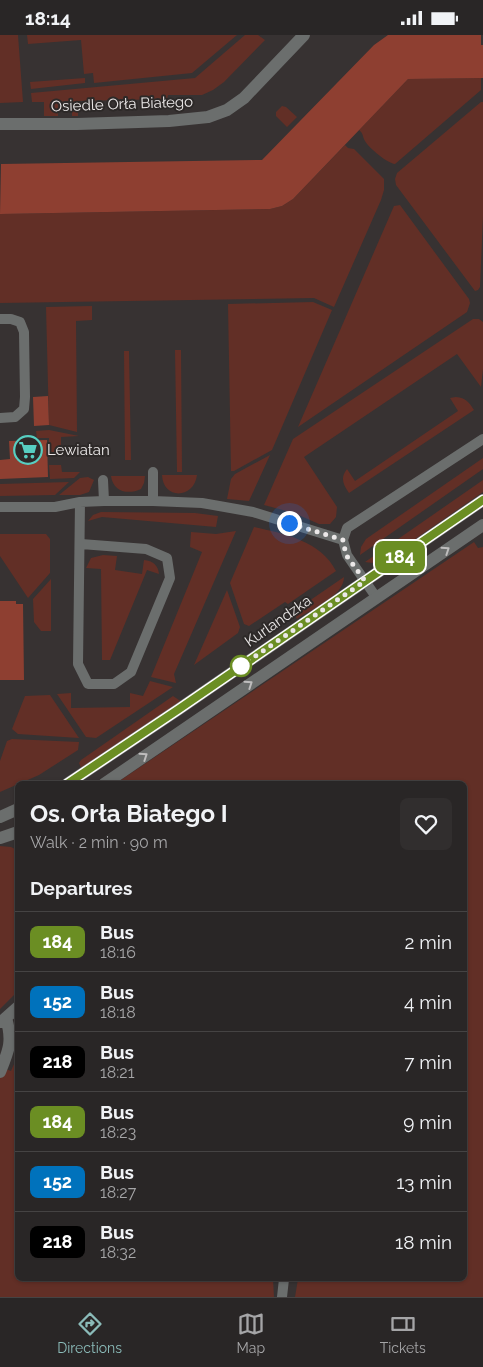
<!DOCTYPE html>
<meta charset="utf-8">
<style>
:root{--surface:#292626;--page:#312e2e;--text:#f1f3f6;--muted:#a5a5a7;--line:#454343;--accent:#8bbbb9}
body{margin:0;font-family:Raleway,sans-serif;background:var(--page);color:var(--text);height:100vh;display:flex;flex-direction:column;font-size:19px;white-space:nowrap}
*{box-sizing:border-box;margin:0}
p{font-size:16px;color:var(--muted)}
.icon{flex:none;width:28px;height:28px;fill:none;stroke:currentColor;stroke-width:2;stroke-linecap:round;stroke-linejoin:round}
.map{position:relative;flex:1;overflow:hidden}
.side{position:absolute;left:15px;top:746px;width:452px;height:500px;display:flex;flex-direction:column;background:var(--surface);border-radius:8px;box-shadow:0 1px 4px #0004,0 0 0 1px var(--line)}
.side>*{flex:none}
.badge{padding:0 10px;border-radius:8px;font-size:18px;line-height:32px}
.you{position:absolute;width:25px;height:25px;margin:-12px;border:4px solid #fff;border-radius:50%;background:#1a73e8;box-shadow:0 0 0 8px #1a73e833}
.map>.badge{position:absolute;translate:-50% -50%;box-shadow:0 0 0 2px #fff}
h2{padding:0 15px;font-size:19px;line-height:45px}
.round{display:grid;place-items:center;flex:none;width:52px;height:52px;border-radius:8px;background:var(--page)}
.summary{display:flex;align-items:center;justify-content:space-between;height:85px;padding:0 15px}
h1{font-size:24px;font-weight:700;line-height:38px}
ul{padding:0;list-style:none}
li{display:flex;align-items:center;gap:15px;height:60px;padding:0 15px;border-top:1px solid var(--line)}
li div{flex:1}
li b{display:block;font-size:19px}
li em{font-style:normal}
li .badge{min-width:55px;font-weight:700;text-align:center}
.status{display:flex;justify-content:space-between;align-items:center;height:35px;padding:0 25px;background:var(--surface);direction:ltr}
.status svg{height:14px;fill:currentColor}
.tab-bar{display:flex;justify-content:space-around;align-items:center;height:70px;border-top:1px solid var(--line);background:var(--surface);font-size:14px;color:var(--muted)}
.tab-bar a{display:grid;justify-items:center;gap:2px}
.tab-bar .on{color:var(--accent)}
.map>svg:first-child{display:block}
.green{fill:#622f26}
.building{fill:#8e3f31}
.lines{fill:none;stroke-linecap:round;stroke-linejoin:round}
.service{stroke:#6b6e6d;stroke-width:10}
.minor{stroke:#6b6e6d;stroke-width:12}
.oneway{stroke:#bebdbd}
.line-casing{stroke:#fff;stroke-width:11}
.line{stroke:#6b8e23;stroke-width:8}
.walk{stroke:#ebe8e8;stroke-width:5;stroke-dasharray:0 9}
.stop-dot{fill:#fff;stroke:#6b8e23;stroke-width:2.5}
.labels{text-anchor:middle;stroke-width:4;stroke-linejoin:round;paint-order:stroke}
.street-label{font-size:15px;fill:#ebe8e8;stroke:#2d2928}
.poi-label{font-size:15px;fill:#ebe8e8;stroke:#2d2928;text-anchor:start}
</style>
<div class="status"><b>18:14</b><svg viewBox="0 0 49 12"><path d="M0 12V9h3v3zM5 12V6h3v6zM10 12V3h3v9zM15 12V0h3v12zM26 1h20v11H26zM47 4h2v5h-2z"/></svg></div>
<div class="map">
<svg width="483" height="1262" viewBox="0 0 483 1262">
<rect width="100%" height="100%" fill="#373232"/>
<path class="green" d="M0,0H18L23,67L0,68Z
M27,0H237L192,38L94,48L93,38L84,39L81,5L28,9Z
M245,0H258L265,5L224,47L213,55L202,60H168L167,64L78,66V81H72V66L58,67V81H44V67H32L31,58L195,43Z
M85,43V48L31,54L30,47Z
M481,43V55L395,129C387,128 369,113 365,106C362,101 364,99 359,95L408,44Z
M481,67H483V181L480,252L478,255L475,256L396,150L395,144L397,138Z
M282,71L286,72L297,82L287,92L276,81V77Z
M345,110L348,113L354,114L384,144V155L381,165L334,272L314,263L0,268V179L270,174L282,171L293,164Z
M400,170L469,264L470,268L467,277L298,392L394,171Z
M313,267L332,275L272,415L234,436H231L228,269Z
M92,271V285L76,286L77,397L49,390L46,272Z
M473,284H479L483,287V334L481,352L457,319L304,422L337,472L336,482L330,489H319L294,478L264,470L293,404Z
M175,315H181L182,437H177Z
M124,316H129L131,425H125Z
M456,362C466,363 469,367 474,375L349,458C343,449 340,443 347,434L355,446L458,376L450,363Z
M49,395L79,401L61,402V418H49V403H37L36,396Z
M270,420L249,466L227,464L231,444L235,439Z
M483,423V434L360,520L361,512L366,504Z
M49,430H61L62,437H80L74,443L50,444Z
M162,440H197C194,464 163,465 162,440Z
M111,441H145L144,448L141,454C128,460 113,457 111,441Z
M88,442L94,445L89,457L80,460H59L80,443Z
M483,445V457L388,523C380,527 374,529 365,527Z
M69,447L55,460L0,461V449Z
M101,477L195,478L218,481L216,492L102,482L88,486L93,480Z
M254,492C285,499 321,506 336,536L288,569L285,567L249,591L244,589L230,548Z
M236,496L174,639L176,648L151,642L202,517L190,512L191,497L216,499Z
M0,499H46L50,504V538L28,563L0,521Z
M474,507L478,513L483,512V1262H295L298,1244H465V749H115Z
M103,520L117,521L115,535L142,539L144,525C153,526 158,530 159,539L147,535L110,625H102L101,534L86,533L91,523Z
M344,542C344,561 312,574 297,584L293,577Z
M51,544V596H41L34,587L33,564Z
M227,555L240,592L238,598L194,630Z
M150,646L173,652L96,703L86,702L57,659L71,658V673L130,672V658L143,661Z
M50,660L79,703L18,699L12,694L25,661Z
M173,661L182,667L82,735L79,728L81,725Z
M12,704L79,707L78,715L39,740L0,757V726L7,706Z
M0,811L11,812L17,815L18,956L0,974Z
M17,1022L18,1244H273L274,1262H0V1032L11,1036Z"/>
<path class="building" d="M388,0H481V10H483V43L408,44L293,164L282,171L270,174L0,179L1,129L262,125L374,10Z
M48,361L49,390L34,391L33,362Z
M47,405L48,442L0,444V425L10,424L9,406Z
M0,566H16V569H23L24,645H0Z"/>
<g class="lines">
<path class="service" d="M0,284H11L20,287L24,297L25,362L24,374L15,382L0,383
M103,445L104,466
M153,466V437
M80,467L78,629L88,649H114L131,637L170,543L167,523L146,514L81,509
M0,472H55L80,467L104,466H153L202,468L253,477L343,505
M376,562L347,520L343,505L347,493L483,404
M282,1262L284,1244"/>
<path class="minor" d="M0,89H77L169,86L208,82L227,75L244,63L304,0
M67,749L179,674L483,465
M104,749L483,490
M0,782L18,774
M0,803L18,797
M1,987L18,972
M0,1037C9,1015 13,1006 6,983"/>
</g>
<defs><path id="oneway-chevron" d="M-2-3.5L2.5 0L-2 3.5" fill="none" stroke-width="1.6" stroke-linecap="round" stroke-linejoin="round" transform="scale(1.25)"/></defs>
<g class="oneway">
<use href="#oneway-chevron" transform="translate(446 515) rotate(-34)"/>
<use href="#oneway-chevron" transform="translate(249 649) rotate(-34)"/>
<use href="#oneway-chevron" transform="translate(144 721) rotate(-34)"/>
</g>
<g class="lines">
<defs>
<path id="line" d="M67,749L179,674L483,465"/>
</defs>
<use href="#line" class="line-casing"/>
<use href="#line" class="line"/>
<path class="walk" d="M241,631L365,546L346,520L343,505L289,488"/>
</g>
<defs>
<symbol id="supermarket-ring" viewBox="-11 -11 22 22"><circle r="9.5" fill="#2d2928" stroke="#57cec1" stroke-width="1.5"/><path d="M-6-5.5h2.5l.6 2H6L4.5 2H-2.5L-4.4-4H-6ZM-1.5 3.2a1.3 1.3 0 1 0 .1 0ZM3 3.2a1.3 1.3 0 1 0 .1 0Z" fill="#57cec1"/></symbol>
</defs>
<g fill-rule="evenodd">
<use href="#supermarket-ring" x="12" y="399" width="32" height="32"/>
</g>
<circle class="stop-dot" cx="241" cy="631" r="10"/>
<g class="labels">
<g class="street-label">
<text transform="translate(122 69) rotate(-2)" y="5">Osiedle Orła Białego</text>
<text transform="translate(278 586) rotate(-35)" y="5">Kurlandzka</text>
</g>
<g class="poi-label">
<text x="47" y="420">Lewiatan</text>
</g>
</g>
</svg>
<div class="you" style="left:289px;top:488px"></div>
<b class="badge" style="left:400px;top:522px;background:#6b8e23;color:#fff">184</b>
<section class="side">
<div class="summary"><div><h1>Os. Orła Białego I</h1><p>Walk · 2 min · 90 m</p></div><a class="round"><svg class="icon" aria-label="heart" viewBox="0 0 24 24"><path d="M12 20l-8-8c-3-5 5-10 8-4 3-6 11-1 8 4z"/></svg></a></div>
<h2>Departures</h2>
<ul>
<li><span class="badge" style="background:#6b8e23;color:#fff">184</span><div><b>Bus</b><p>18:16</p></div><em>2 min</em></li>
<li><span class="badge" style="background:#0072bc;color:#fff">152</span><div><b>Bus</b><p>18:18</p></div><em>4 min</em></li>
<li><span class="badge" style="background:#000;color:#fff">218</span><div><b>Bus</b><p>18:21</p></div><em>7 min</em></li>
<li><span class="badge" style="background:#6b8e23;color:#fff">184</span><div><b>Bus</b><p>18:23</p></div><em>9 min</em></li>
<li><span class="badge" style="background:#0072bc;color:#fff">152</span><div><b>Bus</b><p>18:27</p></div><em>13 min</em></li>
<li><span class="badge" style="background:#000;color:#fff">218</span><div><b>Bus</b><p>18:32</p></div><em>18 min</em></li>
</ul>
</section>
</div>
<nav class="tab-bar">
<a class="on"><svg class="icon" aria-label="directions" viewBox="0 0 24 24"><path d="M12 3l9 9-9 9-9-9zM9 14v-3h6M13 9l2 2-2 2"/></svg>Directions</a>
<a><svg class="icon" aria-label="map" viewBox="0 0 24 24"><path d="M3 6l6-2 6 2 6-2v14l-6 2-6-2-6 2zM9 4v14M15 6v14"/></svg>Map</a>
<a><svg class="icon" aria-label="tickets" viewBox="0 0 24 24"><path d="M3 7h18v10H3zM15 7v10"/></svg>Tickets</a>
</nav>
